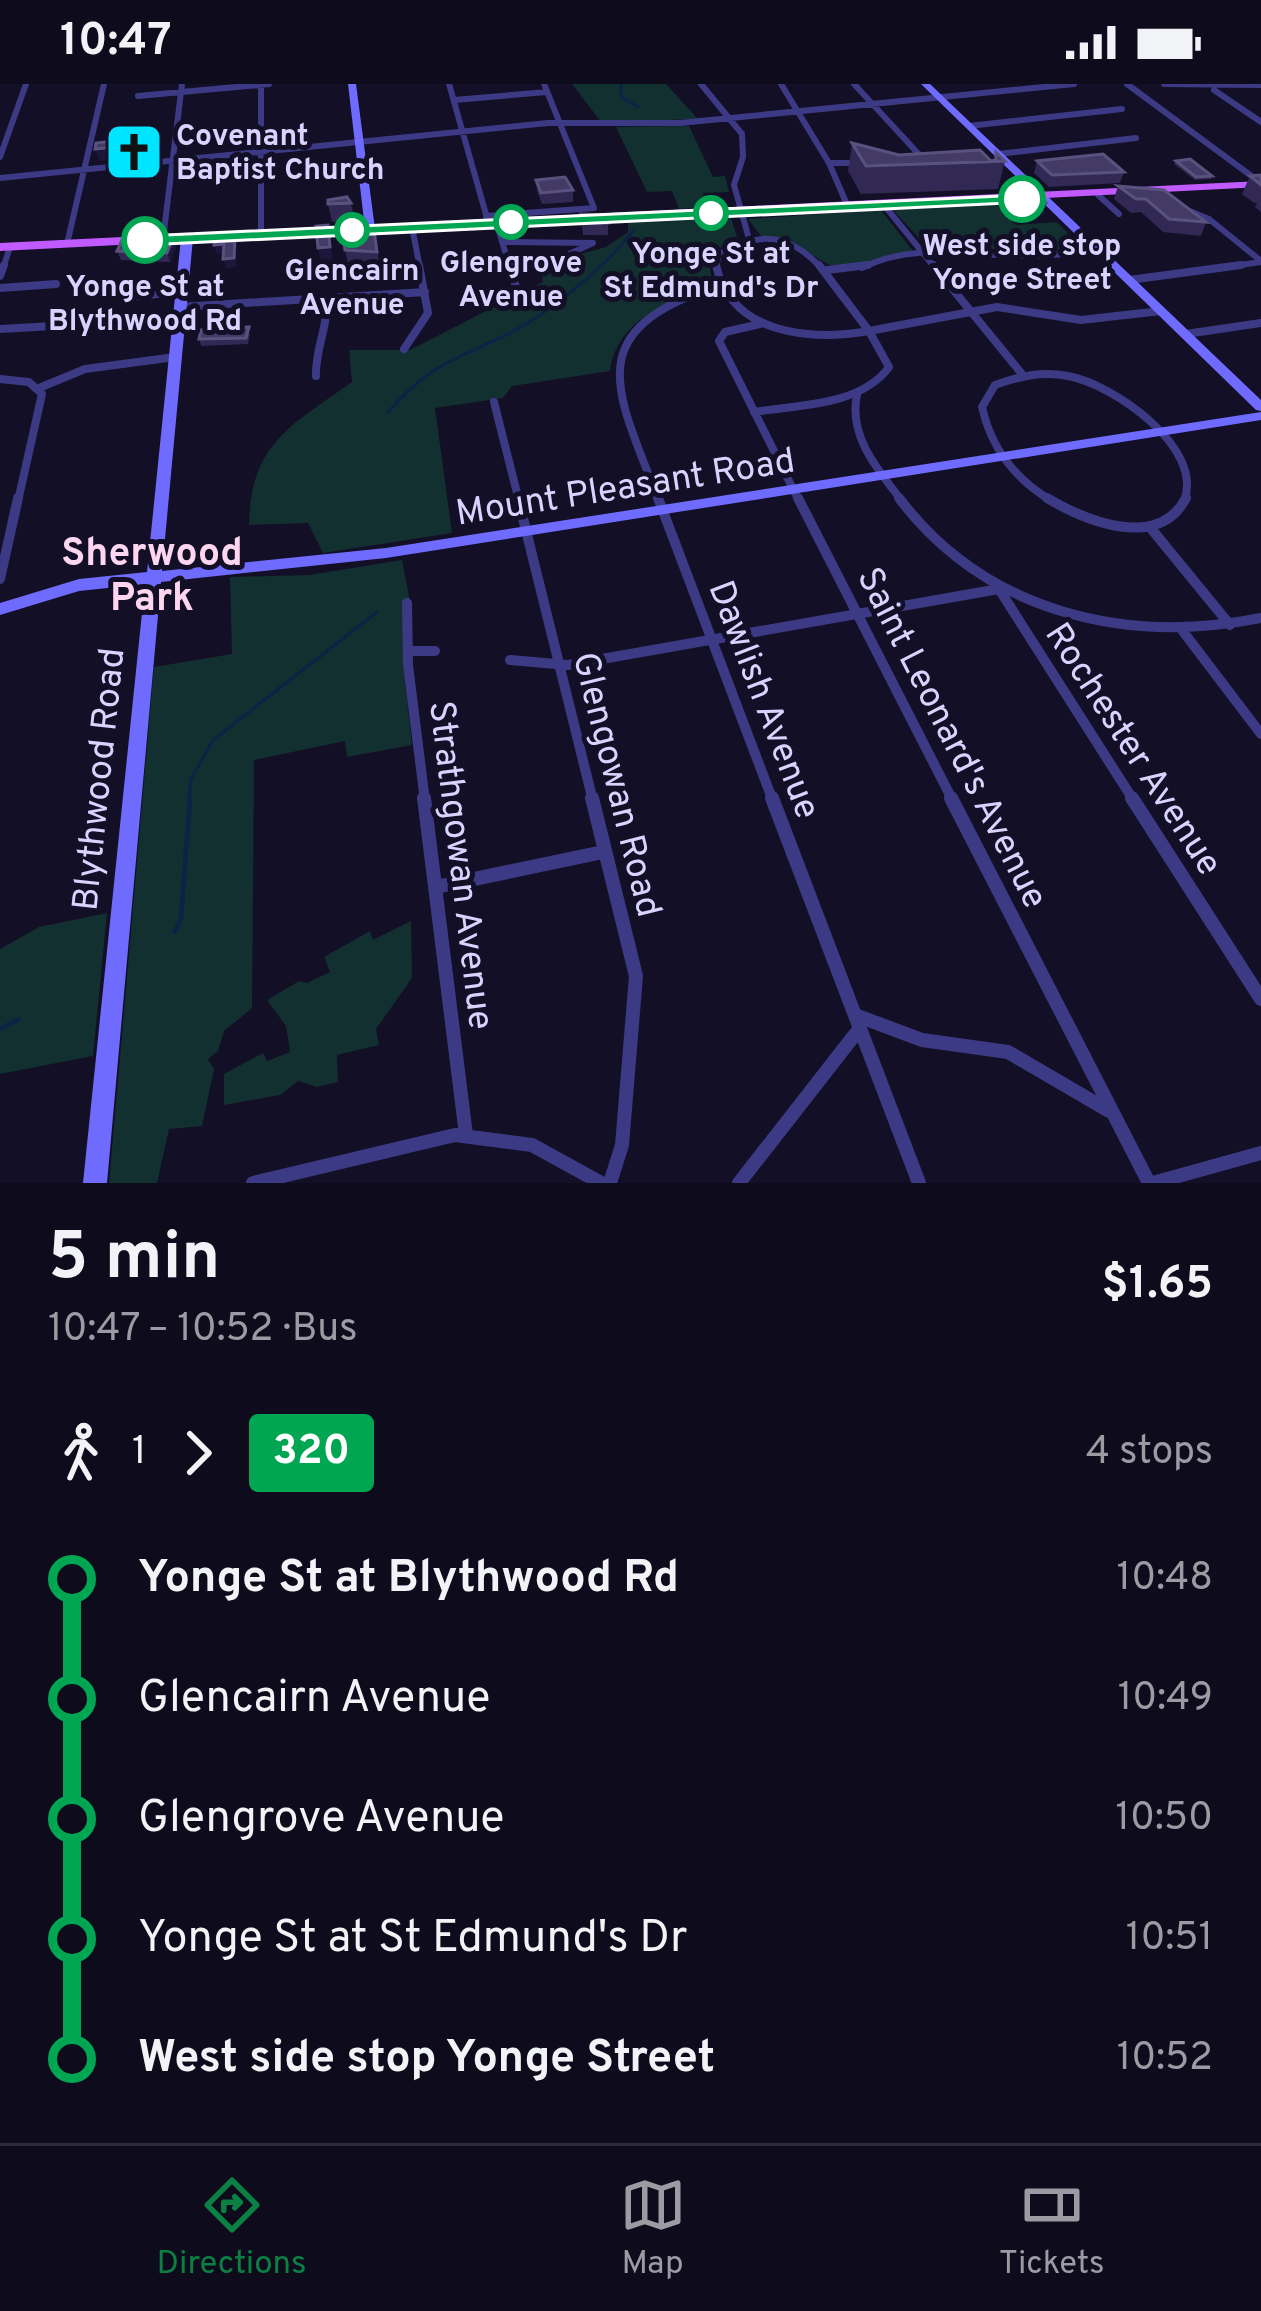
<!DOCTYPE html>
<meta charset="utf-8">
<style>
:root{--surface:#0e0b1c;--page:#1c1929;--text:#f1f3f6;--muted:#9b9ba3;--line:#2e2b3b;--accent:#0b8043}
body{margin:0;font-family:Overpass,sans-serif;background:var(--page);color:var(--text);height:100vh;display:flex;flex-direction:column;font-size:45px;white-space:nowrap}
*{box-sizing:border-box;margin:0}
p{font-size:39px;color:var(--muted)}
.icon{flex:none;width:66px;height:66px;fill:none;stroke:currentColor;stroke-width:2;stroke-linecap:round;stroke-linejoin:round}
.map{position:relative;height:1099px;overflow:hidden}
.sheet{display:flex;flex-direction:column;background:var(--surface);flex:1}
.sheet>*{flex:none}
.badge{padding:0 24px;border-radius:9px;font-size:42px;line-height:78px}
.map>.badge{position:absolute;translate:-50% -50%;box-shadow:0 0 0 6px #fff}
.legs{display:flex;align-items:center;gap:18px;height:132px;padding:0 48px;font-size:39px}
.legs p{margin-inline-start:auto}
.summary{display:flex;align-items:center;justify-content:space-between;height:204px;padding:0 48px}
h1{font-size:66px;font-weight:700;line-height:90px}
ul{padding:0 48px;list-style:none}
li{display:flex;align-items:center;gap:42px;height:120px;font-size:45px}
li i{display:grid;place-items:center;width:18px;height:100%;margin:0 15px;background:currentColor}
li i::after{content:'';width:30px;height:30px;margin:-15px;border:9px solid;border-radius:50%;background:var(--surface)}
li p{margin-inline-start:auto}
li:first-child i{background:linear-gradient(#0000 50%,currentColor 0)}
li:last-child i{background:linear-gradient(currentColor 50%,#0000 0)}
.status{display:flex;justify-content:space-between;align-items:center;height:84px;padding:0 60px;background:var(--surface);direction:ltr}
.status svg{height:33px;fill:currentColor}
.tabs{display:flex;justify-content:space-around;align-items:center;height:168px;border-top:3px solid var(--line);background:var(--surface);font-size:33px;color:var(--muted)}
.tabs a{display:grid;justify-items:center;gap:6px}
.tabs .selected{color:var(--accent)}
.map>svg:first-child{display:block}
.green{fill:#12302f}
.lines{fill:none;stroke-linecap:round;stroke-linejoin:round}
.stream-far1{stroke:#0c2248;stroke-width:3}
.stream{stroke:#0c2248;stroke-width:4.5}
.street-far3{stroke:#3d3a85;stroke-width:6}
.street-far2{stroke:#3d3a85;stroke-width:8}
.street-far1{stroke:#3d3a85;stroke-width:10}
.street{stroke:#3d3a85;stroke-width:14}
.secondary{fill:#6f6bff;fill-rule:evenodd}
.primary{fill:#c25bff;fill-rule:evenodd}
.wall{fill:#312854}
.shaded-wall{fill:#1d163a}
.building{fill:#433a66;stroke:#5a527e;stroke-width:3}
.line-1{fill:#00a651;stroke:#fff;stroke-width:3}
.stop-1-dot{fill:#fff;stroke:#00a651;stroke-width:6}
.labels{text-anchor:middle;stroke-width:10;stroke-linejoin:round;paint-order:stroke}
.far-poi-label{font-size:30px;font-weight:bold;fill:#d9d4ff;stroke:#130f26;text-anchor:start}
.far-stop-label{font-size:30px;font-weight:bold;fill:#d9d4ff;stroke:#130f26}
.street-label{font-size:36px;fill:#d9d4ff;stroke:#130f26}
.neighbourhood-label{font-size:39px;font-weight:bold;fill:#ffd6f0;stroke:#130f26}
</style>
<div class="status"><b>10:47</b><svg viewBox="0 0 49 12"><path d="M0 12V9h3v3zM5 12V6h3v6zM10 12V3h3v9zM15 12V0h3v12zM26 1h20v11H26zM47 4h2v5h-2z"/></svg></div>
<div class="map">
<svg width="1261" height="1099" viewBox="0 0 1261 1099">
<rect width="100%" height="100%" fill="#130f26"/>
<path class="green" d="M572,0H666L698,35L601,38Z
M689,42L713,93L725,92L729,108L703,109L706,123L679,125L672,107L647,108L616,43Z
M1001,121L1003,130L1016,141L1057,138L1085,167L928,164L893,126Z
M881,126L913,167C890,170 852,191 830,181C799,166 802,156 762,153L748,135Z
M731,134L737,153L708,172L712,197C671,222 619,230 610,287L512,302L503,314L435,324L452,449L323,469L308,439L249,441C250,359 292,341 352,298L349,266H410L543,198L539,181L606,163L628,148V138Z
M402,476L411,523L403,579L412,661L347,673L345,657L254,676L252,924L224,947L218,967L208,975L214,985L202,1042L169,1045L157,1099H109L154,583L232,570L230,493L309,491Z
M107,829L93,972L0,990V865L39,843Z
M411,837L412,894L376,945L379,961L337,971L338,998L317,1003L298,997L280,1011L224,1021V990L263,969L267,977L290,968L286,942L267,916L299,897L307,899L330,888L324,873L370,847L373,856Z"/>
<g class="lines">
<path class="stream-far1" d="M621,0V13L638,23
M388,328C428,282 451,277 504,252C543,234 610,180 634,145
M189,717L191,695L213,656L377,528"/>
<path class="stream" d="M175,848L181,834L190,714
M0,945L19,935"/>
<path class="street-far3" d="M261,0V150
M449,0L487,134L498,144L510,184
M701,0L742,50L743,73L734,101L749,155
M781,0L829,79L848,123
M854,0L925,77
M1127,0L1261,99
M1164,0L1261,1
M1214,6L1261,38
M138,12L269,0
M454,16L547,8
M969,42L1122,25
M998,70L1136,54
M0,73L26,0
M829,79H862
M0,94L548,39H680L1074,0
M1098,111L1119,130
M884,121L935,184
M1180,123L1209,135L1261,177
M486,132L594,124L544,0
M412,143L420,184
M163,155L182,0
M503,158L593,159L567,171L510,182
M67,160L104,0
M3,184L10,163
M716,184L719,170C758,147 790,149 821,184
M862,184C914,158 968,172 1023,172C1049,172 1075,169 1100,168
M1219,184L1261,178"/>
<path class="street-far2" d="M509,181L518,209
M716,181C731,251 811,257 869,247
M819,181L869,247
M933,181L1022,290
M510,182L516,181
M827,186L868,181
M0,192L4,181
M1129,196L1241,181
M0,204L56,200
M123,214L183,207
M180,223L425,208
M760,240L725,248L719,257L799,417
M0,245L71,241
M869,247L997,223L1081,236L1161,227
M1186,250L1261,239
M404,265L428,229L419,181
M316,292C315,264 329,242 326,215
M0,295L29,298L42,310L18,417
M39,304L85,285L175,273
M857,311C848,352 878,386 902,417
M494,318L519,417
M754,328C798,321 861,322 889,283L869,247
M659,417C616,305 577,246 723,200
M1052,417C1016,396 991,364 982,323L995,301C1021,292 1041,287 1068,292C1113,300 1205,364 1184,417"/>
<path class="street-far1" d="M518,414L593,717
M658,414L773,717
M798,414L953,717
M899,414C986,529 1126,561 1261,534
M1047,414C1086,437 1158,467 1186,414
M1149,442L1230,541
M0,495L18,414
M999,505L1134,717
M407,519L408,581L425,717
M1182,546L1261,650
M409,567H435
M510,576L568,581L999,505"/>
<path class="street" d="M424,714L466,1051
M592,714L636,892L622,1061L610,1099
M772,714L919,1099
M951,714L1149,1099
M1132,714L1261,915
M436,803L603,768
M855,931L922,956L1008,968L1109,1027
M253,1099L455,1051L532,1061L601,1099
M739,1099L860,944
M1153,1099L1261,1069"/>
<path class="secondary" d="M348,0H356L375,145L370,148L365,145Z
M921,0H930L1261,316V327L1256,326Z
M187,151L193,154L162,487L386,464L1261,328V336L386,474L161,498L107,1099H83L145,500L79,507L0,531V519L79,495L147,488L181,154Z"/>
<path class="primary" d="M1261,97V103L0,167V159Z"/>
</g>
<path class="wall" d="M852,59L899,71L994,76L996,68L1005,77L998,105L861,110L848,87Z
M1037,77L1124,88L1120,99L1049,103L1034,89Z
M1176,77L1212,92L1211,95L1195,96L1174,80Z
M1261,91V128L1255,123L1257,119H1254L1242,110L1250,92Z
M536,96L573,106V118L542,120L537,107Z
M1118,102L1206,138L1201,152L1163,148L1141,128L1131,129L1114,115Z
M1004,109L1046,119L1043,131L1012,136L1001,121Z
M351,119L355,137L332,138L328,120Z
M581,130L608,139V151H583Z
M374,146L380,182L348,180L345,166Z
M173,154L176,163L170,178L121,176L117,167Z
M250,250L248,260L201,262L199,255Z"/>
<path class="shaded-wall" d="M156,46L159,58L139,73L99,77L95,65Z
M1046,119L1043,131L1012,136L1015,124Z
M328,141L334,181L322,182L318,164Z
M235,150L237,159L236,183L226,184L223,175Z
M173,154L176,163L170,178L167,169Z
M224,160L227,169L217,170L214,161Z"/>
<path class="building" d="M156,46L135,61L95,65L96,59L129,55L131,49Z
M852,59L899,71L980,66L991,77L996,76V68L1005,77L866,82Z
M1103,70L1124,88L1052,91L1037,77Z
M1190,75L1212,92L1196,93L1176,77Z
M1261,91V101L1250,92Z
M565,93L573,106L541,109L536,96Z
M1118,102L1164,106L1206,138L1169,135L1146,115H1136Z
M1004,109L1040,111L1046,119L1015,124Z
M347,113L351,119L328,120V116Z
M581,130L606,131L608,139H583Z
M328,141L330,163L318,164L316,142Z
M342,144L374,146L377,168L345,166Z
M235,150L234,174L223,175L224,160L214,161L215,151Z
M173,154L167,169L117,167L122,156Z
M249,243L246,254L199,255L201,246Z"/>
<path class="line-1" d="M1022,111L1027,118L145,161L137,156L145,152Z"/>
<defs>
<symbol id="church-square" viewBox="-11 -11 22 22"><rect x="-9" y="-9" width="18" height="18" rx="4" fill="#00e5ff" stroke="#130f26"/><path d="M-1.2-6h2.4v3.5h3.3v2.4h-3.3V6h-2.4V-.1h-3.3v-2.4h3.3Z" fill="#111"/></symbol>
</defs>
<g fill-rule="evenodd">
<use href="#church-square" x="101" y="35" width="66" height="66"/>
</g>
<g class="stop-1-dot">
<circle cx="1022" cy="115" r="21"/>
<circle cx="711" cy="129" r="15"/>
<circle cx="511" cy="138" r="15"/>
<circle cx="352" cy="146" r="15"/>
<circle cx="145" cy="156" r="21"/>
</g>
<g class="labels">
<g class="far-poi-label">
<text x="176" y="61">Covenant<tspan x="176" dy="34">Baptist Church</tspan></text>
</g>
<g class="far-stop-label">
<text x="1022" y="171">West side stop<tspan x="1022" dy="34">Yonge Street</tspan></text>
<text x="711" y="179">Yonge St at<tspan x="711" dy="34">St Edmund's Dr</tspan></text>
<text x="511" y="188">Glengrove<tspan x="511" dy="34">Avenue</tspan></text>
<text x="352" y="196">Glencairn<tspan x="352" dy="34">Avenue</tspan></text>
<text x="145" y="212">Yonge St at<tspan x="145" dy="34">Blythwood Rd</tspan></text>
</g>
<g class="street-label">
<text transform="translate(625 401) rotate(-9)" y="13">Mount Pleasant Road</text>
<text transform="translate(766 615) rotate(69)" y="13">Dawlish Avenue</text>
<text transform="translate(954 653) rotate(63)" y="13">Saint Leonard's Avenue</text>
<text transform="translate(1135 664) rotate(57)" y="13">Rochester Avenue</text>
<text transform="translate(97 695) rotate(-84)" y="13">Blythwood Road</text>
<text transform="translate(619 700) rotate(76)" y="13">Glengowan Road</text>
<text transform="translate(463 781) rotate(83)" y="13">Strathgowan Avenue</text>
</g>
<g class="neighbourhood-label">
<text x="152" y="481">Sherwood<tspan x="152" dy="45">Park</tspan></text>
</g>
</g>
</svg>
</div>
<section class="sheet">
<div class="summary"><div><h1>5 min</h1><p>10:47 – 10:52 · Bus</p></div><b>$1.65</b></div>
<div class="legs"><svg class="icon" aria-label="walk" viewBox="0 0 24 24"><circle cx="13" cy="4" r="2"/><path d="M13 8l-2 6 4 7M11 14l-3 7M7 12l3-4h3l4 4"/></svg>1<svg class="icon" aria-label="forward" viewBox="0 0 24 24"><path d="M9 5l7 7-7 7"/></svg><b class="badge" style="background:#00a651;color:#fff">320</b><p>4 stops</p></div>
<ul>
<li><i style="color:#00a651"></i><b>Yonge St at Blythwood Rd</b><p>10:48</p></li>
<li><i style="color:#00a651"></i><span>Glencairn Avenue</span><p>10:49</p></li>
<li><i style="color:#00a651"></i><span>Glengrove Avenue</span><p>10:50</p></li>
<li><i style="color:#00a651"></i><span>Yonge St at St Edmund's Dr</span><p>10:51</p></li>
<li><i style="color:#00a651"></i><b>West side stop Yonge Street</b><p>10:52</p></li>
</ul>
</section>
<nav class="tabs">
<a class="selected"><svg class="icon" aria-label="directions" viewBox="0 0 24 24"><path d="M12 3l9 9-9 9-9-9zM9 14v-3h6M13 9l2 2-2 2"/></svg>Directions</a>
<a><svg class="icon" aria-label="map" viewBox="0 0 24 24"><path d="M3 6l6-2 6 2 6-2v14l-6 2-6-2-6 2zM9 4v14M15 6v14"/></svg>Map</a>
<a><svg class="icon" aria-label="tickets" viewBox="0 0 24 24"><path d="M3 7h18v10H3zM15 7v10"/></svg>Tickets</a>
</nav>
